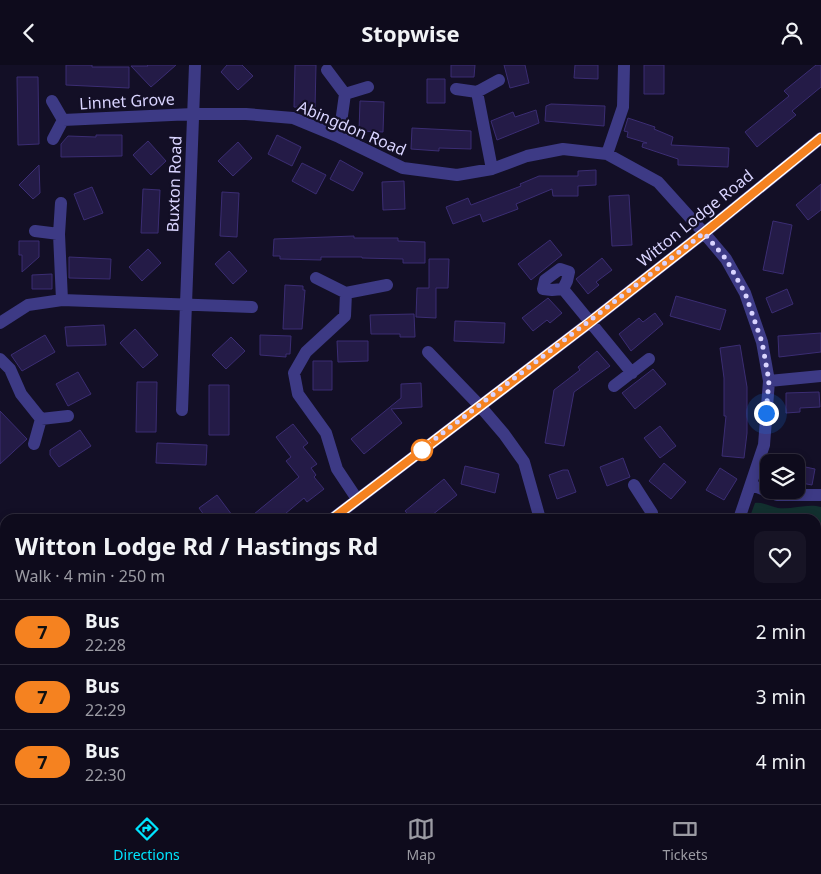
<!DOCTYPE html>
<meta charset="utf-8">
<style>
:root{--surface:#0e0b1c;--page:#171425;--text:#f1f3f6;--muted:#9b9ba3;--line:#2e2b3b;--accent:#00e5ff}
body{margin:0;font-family:"Noto Sans",sans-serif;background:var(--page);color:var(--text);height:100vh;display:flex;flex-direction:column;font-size:19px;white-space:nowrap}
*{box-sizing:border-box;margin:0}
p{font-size:16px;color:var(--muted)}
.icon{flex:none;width:28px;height:28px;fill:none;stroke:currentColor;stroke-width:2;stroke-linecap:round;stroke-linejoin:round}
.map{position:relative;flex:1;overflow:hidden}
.sheet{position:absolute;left:0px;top:449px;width:821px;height:291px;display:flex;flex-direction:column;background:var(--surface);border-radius:15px 15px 0 0;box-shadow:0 2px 8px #0003,0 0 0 1px var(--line)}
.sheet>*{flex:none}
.badge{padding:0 10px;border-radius:16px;font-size:18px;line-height:32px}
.tools{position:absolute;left:760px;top:389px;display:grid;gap:10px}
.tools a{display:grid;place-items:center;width:45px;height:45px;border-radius:10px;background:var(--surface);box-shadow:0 2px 8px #0003,0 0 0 1px var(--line);font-size:25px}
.you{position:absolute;width:25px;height:25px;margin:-12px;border:4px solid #fff;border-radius:50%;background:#1a73e8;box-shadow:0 0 0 8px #1a73e833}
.map>.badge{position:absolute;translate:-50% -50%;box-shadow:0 0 0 2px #fff}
.round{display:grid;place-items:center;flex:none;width:52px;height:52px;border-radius:10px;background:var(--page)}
.headline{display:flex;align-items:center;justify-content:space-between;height:85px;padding:0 15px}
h1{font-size:24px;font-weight:700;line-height:38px}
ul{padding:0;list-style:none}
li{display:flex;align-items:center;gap:15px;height:65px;padding:0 15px;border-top:1px solid var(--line)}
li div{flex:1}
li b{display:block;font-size:19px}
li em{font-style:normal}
li .badge{min-width:55px;font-weight:700;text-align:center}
header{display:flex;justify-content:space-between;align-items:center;height:65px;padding:0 15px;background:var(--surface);font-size:22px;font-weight:700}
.tabs{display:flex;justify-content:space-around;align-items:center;height:70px;border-top:1px solid var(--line);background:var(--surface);font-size:14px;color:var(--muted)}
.tabs a{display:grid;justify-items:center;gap:2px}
.tabs .selected{color:var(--accent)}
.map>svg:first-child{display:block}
.green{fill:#12302f}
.building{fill:#241b47;stroke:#3b2d73}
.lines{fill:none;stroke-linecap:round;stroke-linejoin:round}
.minor{stroke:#3d3a85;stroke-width:12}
.line-casing{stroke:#fff;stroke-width:11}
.line{stroke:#f58220;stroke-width:8}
.walk{stroke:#d9d4ff;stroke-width:5;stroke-dasharray:0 9}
.stop-dot{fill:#fff;stroke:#f58220;stroke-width:2.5}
.labels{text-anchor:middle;stroke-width:4.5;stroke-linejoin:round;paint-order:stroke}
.street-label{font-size:16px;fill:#d9d4ff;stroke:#130f26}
</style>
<header><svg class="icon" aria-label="back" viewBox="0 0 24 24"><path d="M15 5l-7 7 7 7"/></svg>Stopwise<svg class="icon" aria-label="person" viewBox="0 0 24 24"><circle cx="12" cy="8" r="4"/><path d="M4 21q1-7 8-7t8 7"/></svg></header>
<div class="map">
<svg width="821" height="739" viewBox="0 0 821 739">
<rect width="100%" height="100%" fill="#130f26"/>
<path class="green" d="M755,438C764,437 769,441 778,443C792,445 807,438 821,442V545L816,546V454H749Z
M5,583V735H142L138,739H0V587Z"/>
<path class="building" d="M66,0H92V2H129V23L66,20Z
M147,0H176L151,22L131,1H148Z
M227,0H242L253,11L238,25L221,7Z
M295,0H316L315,43L294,42Z
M451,0H475L474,12H451Z
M504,0H525L529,18L510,23Z
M575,0H598V14L574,13Z
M644,0H664V29H644Z
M816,0H821V22L792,46L796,50L757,82L745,67L789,31L784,26Z
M17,12H38L39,79L18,80Z
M427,14H445V38H427Z
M360,36L384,37L383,67L359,66Z
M551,39L605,41L604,61L545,56L546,41Z
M536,45L539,58L497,75L491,56L513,47L515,52Z
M628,53L655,62L654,64L673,72L671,80L729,83L728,102L678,100V94L642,82L643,78H647L627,72L628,67L624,66Z
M412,63L471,66V84L439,83V86L411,84Z
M96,70H122V91L61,92V79L68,71L96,72Z
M277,70L301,82L292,101L268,89Z
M148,76L166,96L151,110L133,90Z
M238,77L252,93L233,111L218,96Z
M340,95L363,108L353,126L330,114Z
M302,98L326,110L316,129L292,116Z
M39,100L40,128L33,134L19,120Z
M596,105V120L578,121V131H553L552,124L516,139L518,144L483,157L480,149L453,159L446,142L468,133L471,140L521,121L520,119L539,111H578V106Z
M404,116L405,144L383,145L382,117Z
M821,119V145L808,155L796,140Z
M92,122L103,148L84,155L74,129Z
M143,124L160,125L158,168H141Z
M222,127L239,128L237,172L220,171Z
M629,130L632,180L612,181L609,131Z
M773,156L792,160L783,209L763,205Z
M354,171V173H398V176L425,177V198H403V194L362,193V192H321V195L280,194V191H273L274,174Z
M550,175L562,190L531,215L518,199Z
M19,176H39V192L22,207V190H19Z
M148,184L161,198L142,216L129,202Z
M229,186L247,206L233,219L215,199Z
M69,192L111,194L110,214L69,213Z
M602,193L612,205L596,217L599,220L588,229L576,214Z
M429,194H449L448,223H436V253L416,252L417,223H429Z
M52,209V224H32V210Z
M285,220L303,221V225H305L302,264H283Z
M787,224L793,239L772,248L766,233Z
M676,231L726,245L720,265L670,251Z
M548,233L562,248L550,258L547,255L533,266L522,253Z
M655,248L663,259L631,286L619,269L639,253L643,257Z
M414,249L415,272H400V269H371L370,250Z
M455,256L505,258L504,278L454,276Z
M104,260L106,280L67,281L65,262Z
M135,264L158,290L143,303L120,278Z
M821,268V287L779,292L778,271Z
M45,270L55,287L22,306L11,290Z
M260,270L291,271L290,289H286V292L260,290Z
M231,272L245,286L226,304L212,290Z
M337,276H368V296L338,297Z
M740,280L747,322V368L744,393L722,391L726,351H724V313L720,283Z
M597,286L610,301L574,327L564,381L545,378L554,325L580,305L578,302Z
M313,296H332V325H313Z
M653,304L666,319L635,344L622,328Z
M78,307L91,329L68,341L56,319Z
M137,317H157L156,367H136Z
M421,318L422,342L391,344L402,358L364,389L351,374L401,333V319Z
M209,320H229V370H209Z
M819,327L820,342L800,343V347L786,348V328Z
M0,346L27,374L0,399Z
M293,359L308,378L303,382L317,399L311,403L316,410L314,412L324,424L307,437L304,433L279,454H248L299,412L286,396L291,392L276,372Z
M660,361L676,381L660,393L644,373Z
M80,365L91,381L59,402L50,390V385Z
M157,378L207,380L206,400L156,398Z
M623,393L630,412L607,421L600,402Z
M664,398L686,417L671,434L649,416Z
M796,400L815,404L812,420L796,417Z
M465,401L499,409L495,428L461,419Z
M720,403L737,414L724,435L706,425Z
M563,405H568L576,427L557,434L549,410Z
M444,414L457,430L427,454H412L405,446Z
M217,430L235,454H207L199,443Z"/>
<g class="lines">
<path class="minor" d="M327,5L345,29
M456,24L477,27L492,104
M477,27L499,15
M52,36L63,55
M339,72L345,29L368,22
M53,74L63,55L193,49H246L293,53L339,72L403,103L457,110L492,104L527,91L563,84L607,89L658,117L704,168L726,194L745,228L762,277L769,316L764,380L739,454
M607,89L623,42L624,0
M61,138L59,169L62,235
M35,166L59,169
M316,213L346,228
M563,224L567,216L569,207L560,204L545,215L543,224L552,225L563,224L632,308
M0,258L28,240L62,235L252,242
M428,287L480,341L504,369L524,397L540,454
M0,294L10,304L21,329L41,354L68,351
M769,316L821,311
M614,321L649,294
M182,345L195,0
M34,379L41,354
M634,420L652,448L653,454
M752,420L777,430H821
M357,434L337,404L326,368L298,329L294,308L306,287L345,251L346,228L387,220
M332,454L589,258L704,168L821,73
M816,552H821
M0,574L5,570
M679,735L699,739
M157,739L161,735
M511,739L525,735"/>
</g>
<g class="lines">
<defs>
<path id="line" d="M332,454L589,258L704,168L821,73"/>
</defs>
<use href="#line" class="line-casing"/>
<use href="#line" class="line"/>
<path class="walk" d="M422,385L418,387L704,168L726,194L745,228L762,277L769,316L766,348"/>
</g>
<circle class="stop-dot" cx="422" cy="385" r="10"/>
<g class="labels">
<g class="street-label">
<text transform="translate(127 36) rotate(-3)" y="6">Linnet Grove</text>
<text transform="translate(352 63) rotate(23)" y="6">Abingdon Road</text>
<text transform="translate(174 119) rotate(-88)" y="6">Buxton Road</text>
<text transform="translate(695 153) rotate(-39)" y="6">Witton Lodge Road</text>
</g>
</g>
</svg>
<div class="tools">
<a><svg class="icon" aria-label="layers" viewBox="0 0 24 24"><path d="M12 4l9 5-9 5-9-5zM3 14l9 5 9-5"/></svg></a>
</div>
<div class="you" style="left:766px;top:348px"></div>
<section class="sheet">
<div class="headline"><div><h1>Witton Lodge Rd / Hastings Rd</h1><p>Walk · 4 min · 250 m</p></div><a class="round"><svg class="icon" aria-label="heart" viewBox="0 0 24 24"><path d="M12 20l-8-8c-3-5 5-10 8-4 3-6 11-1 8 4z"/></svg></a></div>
<ul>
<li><span class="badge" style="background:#f58220;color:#111">7</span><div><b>Bus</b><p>22:28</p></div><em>2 min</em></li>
<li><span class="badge" style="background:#f58220;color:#111">7</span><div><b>Bus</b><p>22:29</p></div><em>3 min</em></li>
<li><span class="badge" style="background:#f58220;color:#111">7</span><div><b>Bus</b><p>22:30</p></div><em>4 min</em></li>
</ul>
</section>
</div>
<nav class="tabs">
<a class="selected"><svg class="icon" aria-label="directions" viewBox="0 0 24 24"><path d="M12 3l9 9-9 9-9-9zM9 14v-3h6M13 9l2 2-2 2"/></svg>Directions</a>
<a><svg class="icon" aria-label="map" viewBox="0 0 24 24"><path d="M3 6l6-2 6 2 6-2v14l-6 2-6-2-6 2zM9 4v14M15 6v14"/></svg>Map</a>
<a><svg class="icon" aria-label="tickets" viewBox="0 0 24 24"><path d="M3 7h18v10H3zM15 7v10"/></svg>Tickets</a>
</nav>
